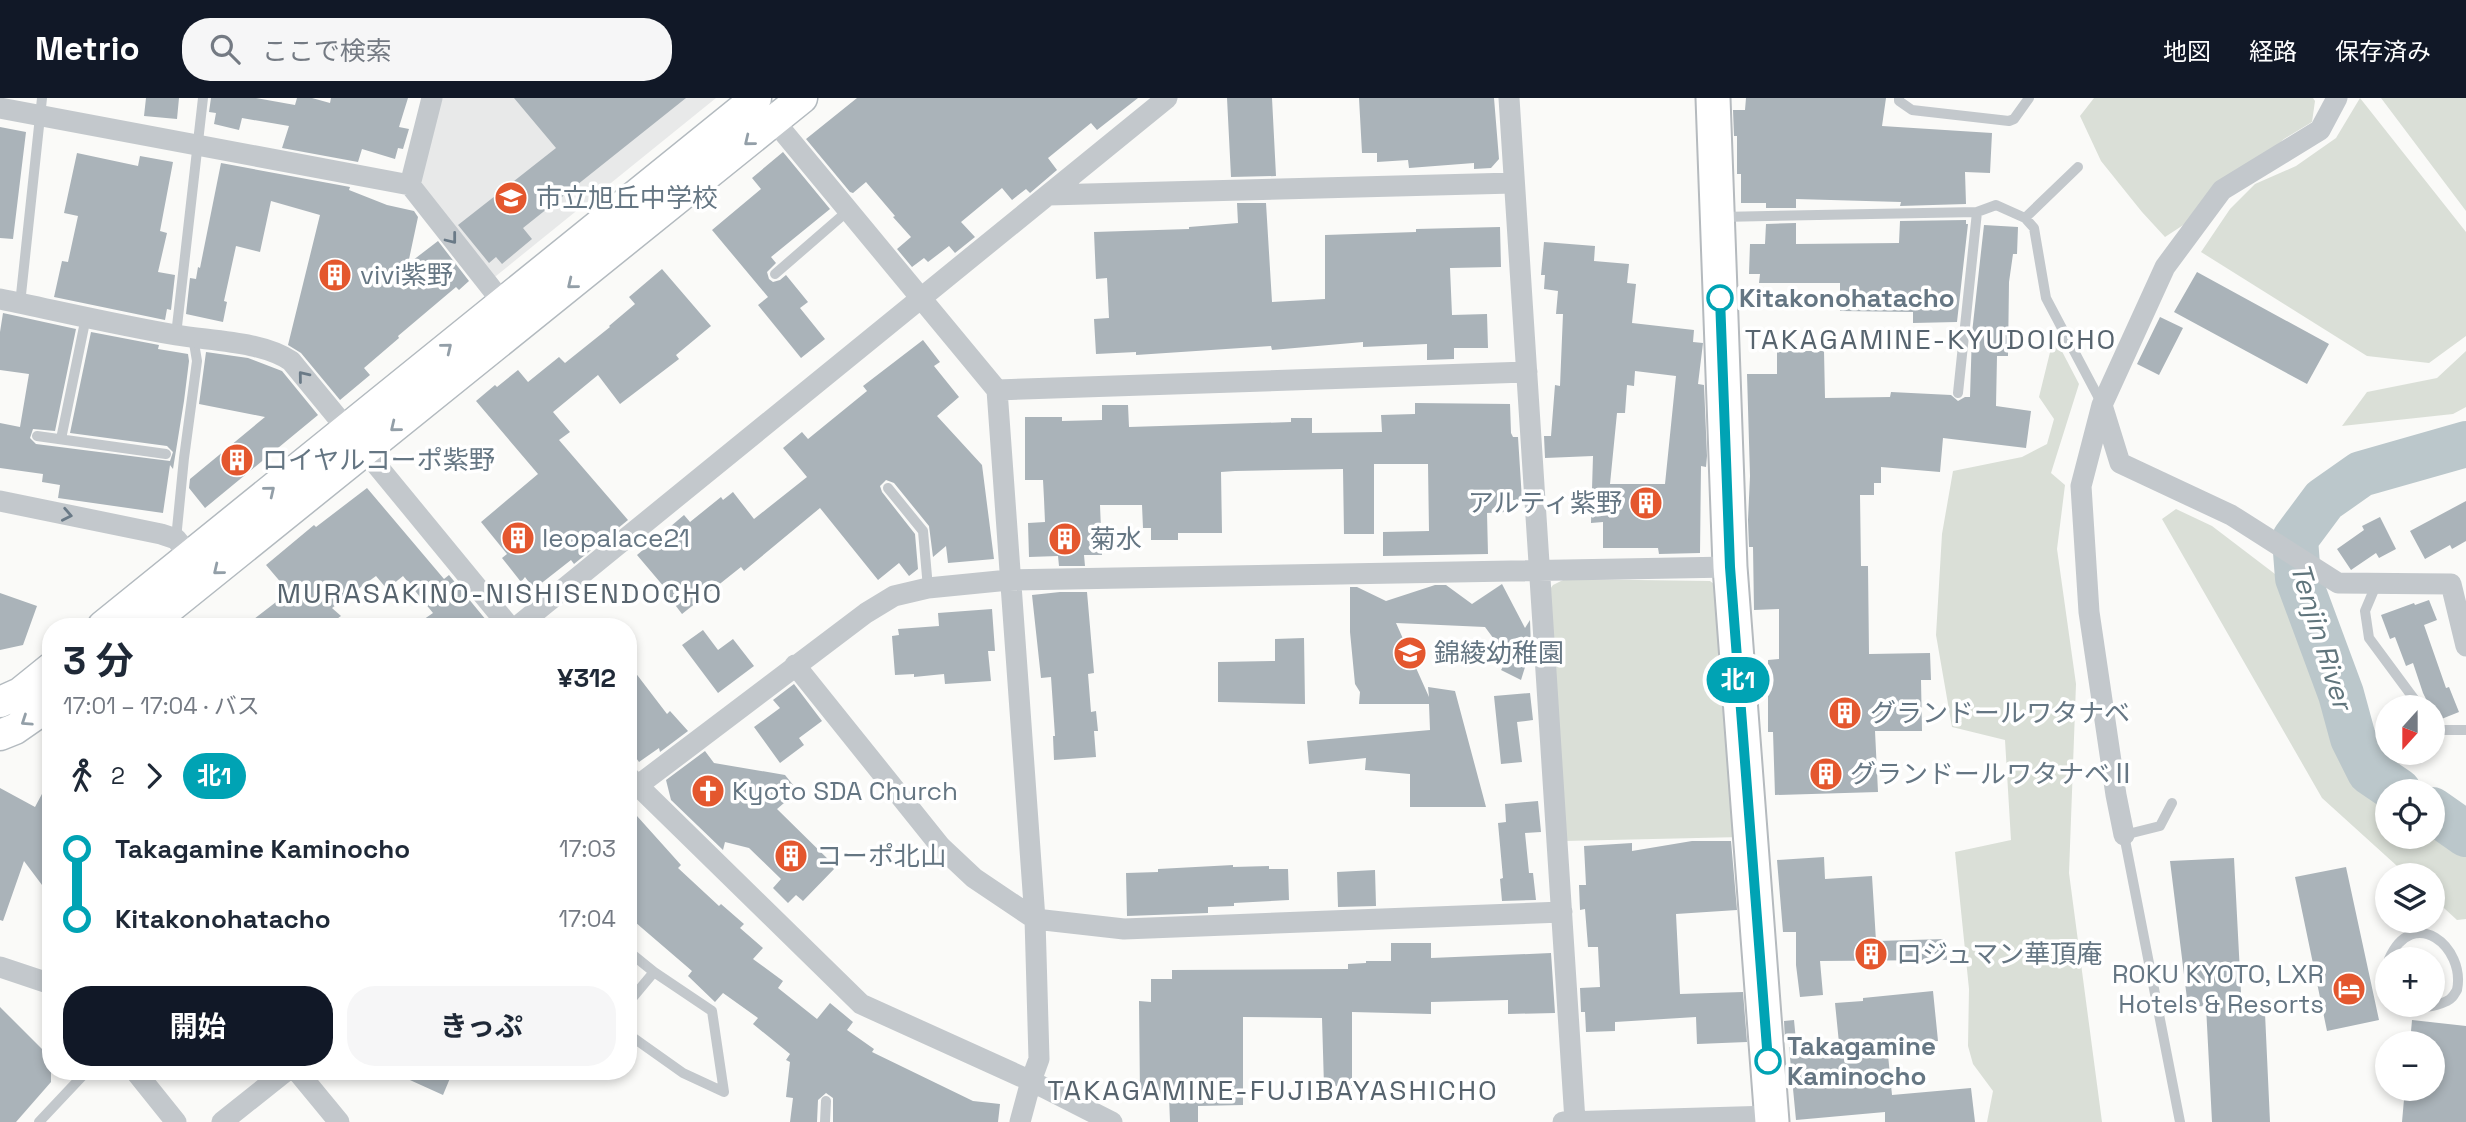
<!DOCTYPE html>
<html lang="ja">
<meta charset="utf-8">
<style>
:root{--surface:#fff;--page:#f6f6f7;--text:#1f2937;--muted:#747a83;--accent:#111827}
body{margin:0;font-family:"Space Grotesk","Noto Sans JP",sans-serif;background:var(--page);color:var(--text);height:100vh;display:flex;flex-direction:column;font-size:26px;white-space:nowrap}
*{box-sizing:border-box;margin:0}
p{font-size:23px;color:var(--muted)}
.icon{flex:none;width:38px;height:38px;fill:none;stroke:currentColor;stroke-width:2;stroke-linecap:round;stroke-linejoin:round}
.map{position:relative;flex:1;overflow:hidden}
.drawer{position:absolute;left:42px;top:520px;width:595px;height:462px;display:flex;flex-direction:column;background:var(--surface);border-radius:28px;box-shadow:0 4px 10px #0003}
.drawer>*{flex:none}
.badge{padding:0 14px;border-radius:23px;font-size:24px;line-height:46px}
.needle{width:46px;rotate:201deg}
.controls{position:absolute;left:2375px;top:597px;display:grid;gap:14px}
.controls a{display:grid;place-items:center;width:70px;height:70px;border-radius:50%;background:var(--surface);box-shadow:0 4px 10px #0003;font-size:35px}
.map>.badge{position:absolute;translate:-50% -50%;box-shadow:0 0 0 4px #fff}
.legs{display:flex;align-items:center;gap:10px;height:77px;padding:0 21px;font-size:23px}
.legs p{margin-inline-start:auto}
.summary{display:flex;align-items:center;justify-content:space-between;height:119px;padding:0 21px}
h1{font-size:38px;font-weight:700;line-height:52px}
.primary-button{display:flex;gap:14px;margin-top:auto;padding:14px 21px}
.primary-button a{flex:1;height:80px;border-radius:28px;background:var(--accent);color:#fff;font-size:28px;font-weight:700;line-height:80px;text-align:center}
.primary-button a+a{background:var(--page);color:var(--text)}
ul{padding:0 21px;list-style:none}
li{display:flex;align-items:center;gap:24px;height:70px;font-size:26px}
li i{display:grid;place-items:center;width:10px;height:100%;margin:0 9px;background:currentColor}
li i::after{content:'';width:18px;height:18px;margin:-9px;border:5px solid;border-radius:50%;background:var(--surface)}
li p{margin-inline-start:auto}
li:first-child i{background:linear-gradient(#0000 50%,currentColor 0)}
li:last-child i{background:linear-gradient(currentColor 50%,#0000 0)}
header{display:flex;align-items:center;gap:42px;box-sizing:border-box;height:98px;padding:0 35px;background:var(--accent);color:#fff}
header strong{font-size:33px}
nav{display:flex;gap:38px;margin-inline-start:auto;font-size:24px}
.search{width:490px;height:63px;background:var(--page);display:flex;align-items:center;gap:18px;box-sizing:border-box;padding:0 24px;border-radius:28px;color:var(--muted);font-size:26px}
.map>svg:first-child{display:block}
.built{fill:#e8e9e9}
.green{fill:#dadfd7}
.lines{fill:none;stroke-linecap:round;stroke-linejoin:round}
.river{stroke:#bbc7cb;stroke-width:46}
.building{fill:#aab3b9;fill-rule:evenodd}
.secondary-casing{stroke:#b3babf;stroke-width:33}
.primary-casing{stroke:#b5babe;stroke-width:37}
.lane{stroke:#c3c8cc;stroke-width:10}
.street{stroke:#c3c8cc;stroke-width:21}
.secondary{stroke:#fff;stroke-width:30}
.primary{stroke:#fff;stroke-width:33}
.oneway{stroke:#939fa8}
.oneway2{stroke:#6a7a87}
.line-1-casing{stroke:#fff;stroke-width:16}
.line-1{stroke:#00a3b4;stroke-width:10}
.stop-1-dot{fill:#fff;stroke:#00a3b4;stroke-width:3.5}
.labels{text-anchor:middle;stroke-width:7;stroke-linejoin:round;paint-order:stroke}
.poi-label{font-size:26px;fill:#657683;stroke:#fff;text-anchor:start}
.stop-label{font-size:26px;font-weight:bold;fill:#657683;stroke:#fff;text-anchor:start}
.neighbourhood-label{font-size:28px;letter-spacing:2px;fill:#57646e;stroke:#fff}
.water-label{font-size:28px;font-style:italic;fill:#60757c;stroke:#fff}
</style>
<header>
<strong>Metrio</strong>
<div class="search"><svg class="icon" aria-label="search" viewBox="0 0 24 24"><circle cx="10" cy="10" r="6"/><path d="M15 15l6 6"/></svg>ここで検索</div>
<nav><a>地図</a><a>経路</a><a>保存済み</a></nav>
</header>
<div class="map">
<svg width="2466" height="1024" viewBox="0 0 2466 1024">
<rect width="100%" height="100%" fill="#fafaf8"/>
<path class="built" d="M442,0H716L491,182L421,85L419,74Z"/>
<path class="green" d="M2094,0H2313L2315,3L2312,24L2284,41L2188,124L2165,139L2142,114L2101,63L2080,18Z
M2360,0L2466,134V238L2429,265L2367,258L2201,154L2230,111L2255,86L2296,68L2336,40Z
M2381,0H2466V113Z
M2054,238L2079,286L2051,375L2065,387L2057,451L2076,586L2069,775L2102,1024H1987L1993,993L1973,966L1968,948L1969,891L1955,754L2011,742L2005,642L1952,629L1936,537L1942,436L1953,373L2022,359L2047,346L2054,321L2039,299Z
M2466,253V309L2453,316L2342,328L2367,294L2437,280Z
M2176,411L2212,428L2275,476L2285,501L2306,536L2328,596L2362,674L2387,693V738H2432L2433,727L2466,751V821L2457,822L2433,800L2432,777H2407L2322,700L2162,421Z
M1565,481L1710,483L1726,495L1742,739L1564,743L1548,494L1553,487Z"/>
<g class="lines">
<path class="river" d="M2398,693L2370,674L2353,640L2341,596L2298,480L2295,441L2324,402L2361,376L2466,346
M2432,712L2466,736"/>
</g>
<path class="building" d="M146,0H179L177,21L144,18Z
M211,0H256L295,7L297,0H312L330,5L331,0H408L399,29L409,31L403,51L398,50L395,61L362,51L358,64L282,50L289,28L242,20L239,32L214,26L216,15L209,14Z
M514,0H686L523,130L532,141L502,166L496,159L489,165L458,127L556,50Z
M857,0H1138L1097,32L1091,25L1048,60L1057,72L1030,95L1026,91L1012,102L1002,90L961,124L975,139L955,155L949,148L928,164L924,160L912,169L897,151L911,139L893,119L895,118L866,84L853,95L850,94L806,41Z
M1227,0H1272L1276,78L1231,79Z
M1359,0H1494L1499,61L1491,70L1474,71V65L1409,70L1408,62L1377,64V55H1362Z
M1746,0H1886L1882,28L1992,35L1990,75L1965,74L1966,106L1900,108L1901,104L1796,101V110H1766V105H1741V76H1737V38H1734L1733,12H1745Z
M0,29L26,34L13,141L0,140Z
M783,54L830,111L771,159L776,165L767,174L769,181L773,184L780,182L786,177L808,204L800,210L825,241L801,260L758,207L768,199L712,132L761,91L752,80Z
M77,55L138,68L140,58L173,64L160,133L167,135L158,174L175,177L171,212L167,211L165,222L54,199L62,163L68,164L78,118L64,115Z
M221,65L350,89L349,92L387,107L414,113L418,119L408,166L438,143L469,183L459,192L456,189L398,238L399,240L364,270L370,277L340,302L301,255L288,247L320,117L271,103L260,154L236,148L224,203L227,204L223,224L186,216L190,180L196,181L198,169L200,170Z
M1237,105H1266L1272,204L1325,201V137L1416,134V131L1500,129L1501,169L1450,170L1452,217L1487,216L1488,250H1454V261L1427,262V246L1363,249V244L1272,252L1271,248L1136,257V254L1096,256L1094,221L1109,220L1107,180L1096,181L1094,134L1189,131V129L1238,125Z
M1966,122V126H1968L1957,224L1913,225V214L1840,213V185H1759L1760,176H1749L1750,146H1765L1766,126L1796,125V146L1899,145L1900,123Z
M1984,127L2018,129L2017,156H2013L2009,184L2008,258H1997L1996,308L2031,313L2026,350L1943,340L1940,374L1881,369V385H1874V397H1860L1861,468H1868L1869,556L1930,555L1931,582H1921L1922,633H1875L1878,694L1775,697L1773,634H1768V562L1779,561V511L1754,512L1753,449H1749L1748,422L1750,378L1747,276H1777V253H1824L1825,300L1890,299L1891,294L1951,297L1958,303L1965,299H1970L1972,235Z
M1544,144L1595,148L1594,163L1629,166L1627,185L1636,186L1632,225L1694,232L1693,244L1703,245L1698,286L1704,287L1707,358L1706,369L1701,368L1700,455L1659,456L1658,450H1603V424L1591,425L1593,358L1545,360L1544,338H1551L1555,287L1560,288L1563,216H1556L1558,193L1544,191L1545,177H1541ZM1635,273L1676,278L1665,386H1610L1617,315H1625L1627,287L1634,288Z
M662,171L711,228L676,257L679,261L620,306L598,277L553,314L570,334L559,342L628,422L574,466L571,462L534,491L525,479L521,484L502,460L507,456L481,424L538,376L476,303L495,287L497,289L518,272L528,284L559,259L565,265L610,229L609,228L635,206L629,199Z
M2197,174L2329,246L2307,286L2174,214Z
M3,215L76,231L55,333L33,331L30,340L36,346L170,363L173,354L167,348L70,335L91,234L159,247L158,251L188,256L189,263L184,303L173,371L170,367L163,415L58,400L60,387L42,384L43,376L0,370V325L20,329L29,276L0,272V234Z
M2160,219L2183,230L2159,277L2137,266Z
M923,242L940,264L934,268L959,299L937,318L982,367L994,461L948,465L946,448L933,459L929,428L894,385L886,382L880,388L882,394L915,436L918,471L909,478L899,465L878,482L820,410L744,473L741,469L682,516L663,491L665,490L637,457L684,417L690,424L721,399L723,402L733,394L754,421L807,379L783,350L802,334L808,341L867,293L863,288Z
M206,254L248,260L282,273L318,317L205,410L189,390L190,381L265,319L199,306Z
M1415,305L1510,306L1511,335L1513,339H1518L1522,402H1505V414L1487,415L1488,456L1383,458V434L1429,433L1428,366H1374V436H1344L1343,371L1235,373L1221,374L1222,435H1178V442H1151V430H1143L1142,407H1100L1102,457H1084L1085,468H1059L1058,458L1029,459L1028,425L1045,424L1044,401L1043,382H1025V319H1062V323L1102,322V307H1128L1129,329L1291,324V320H1312V335L1382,334L1381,317L1415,316Z
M367,390L444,481L449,477L491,528H414L433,515L403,478L387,491L376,478L332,510L341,518L327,528H245L289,494L266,467L314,427L316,429Z
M2466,403V443L2452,451L2450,447L2425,461L2410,433Z
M2380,419L2396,451L2379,460L2376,455L2351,472L2337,451L2364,432L2362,428Z
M1502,486L1525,530L1530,522L1531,550L1521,582L1501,572L1508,560L1485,529L1396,525L1429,599L1428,589L1455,593L1486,709H1410V676L1365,672L1366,660L1309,666L1307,643L1430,632L1429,606H1359L1360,594L1355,586L1350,534V489H1357L1386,503L1435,487H1446L1472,506Z
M1060,494H1087L1094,575L1088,576L1091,614L1096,613L1098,633H1094L1096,659L1054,662L1053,638H1055L1051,579L1041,580L1032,497Z
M0,495L37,508L23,547L0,552Z
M2429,502L2437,522L2424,527L2446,590L2449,589L2459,614L2439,622L2434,618L2432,609H2430L2423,595L2413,565L2406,568L2395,539L2390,541L2381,517L2414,505L2415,507Z
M992,511L995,553H988L991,583L945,586L944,576L914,579V576L895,577L892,538L899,537L898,531L939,528L938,515Z
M703,532L718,552L733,541L754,568L718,595L682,547Z
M1304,540L1305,606L1218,604V564L1275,563V541Z
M628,565L667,616L670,613L688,633L660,654L659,650L639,664L628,649Z
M794,586L822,623L799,640L804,647L780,665L754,629L780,610L773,602Z
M1530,595L1533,622L1517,624L1522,664L1501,666L1494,598Z
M705,653L714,665L785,677L798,693L777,711L836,769L803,803L796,797L788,805L773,790L781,781L749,750L725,744L723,752L671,702L666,682Z
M51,679V799L24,763L3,823L0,822V690L35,709Z
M1538,703L1541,734L1525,735L1529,775H1533L1536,802L1502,803L1500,781L1503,780L1498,725L1506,724L1505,706Z
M628,708L681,767L678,770L719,808L721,806L744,826L740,830L763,850L753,861L783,883L778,890L817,921L830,905L853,924L847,932L874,951L872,954L973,1003L1000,1006L998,1024H833V1000L826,995L818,1002L817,1024H790L793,1000L786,999L790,964L786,962L790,956L753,926L758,920L723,895L715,904L688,878L692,873L628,818Z
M1692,743H1731L1737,812L1676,816L1680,896L1743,894L1747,944L1697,946L1696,919L1615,924V933L1586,934L1585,914H1581L1580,890L1600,889L1598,849H1588L1585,811L1580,812L1579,787H1586L1584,748L1632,745V753Z
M1824,759L1825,781L1872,778L1876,843L1946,841L1947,862L1820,863L1823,897L1800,899L1796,867V834H1783L1777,762Z
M2234,760L2242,914L2265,915L2270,1024H2212L2206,908L2188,909L2170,763Z
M1233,767V769L1269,768V771H1288L1289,802L1234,805V808L1208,809V815L1127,818L1126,775L1158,774V771Z
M2346,769L2379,922L2327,933L2295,779Z
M1375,772L1376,808L1338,809L1337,774Z
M1391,845H1431V860L1551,855L1555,915L1508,916V902L1431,904V916L1352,914V988H1324L1322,920L1243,919V1007L1198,1008V1024H1170L1169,997H1140L1139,903L1151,904V881H1172V872L1348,871V866L1366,865V863H1391Z
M1933,893L1938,943L1887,947L1892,997L1971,990L1975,1024H1885V1014L1796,1022L1789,949L1839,945L1835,905L1863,903V900Z
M0,909L51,960V984L16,1024H0Z
M1794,922L1796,943H1785L1784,923Z
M2412,922L2466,928V1024H2402L2405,990H2432V945H2410Z
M390,973H453L443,997Z"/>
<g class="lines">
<defs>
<path id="secondary" d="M103,528L756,0
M147,528L802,0
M0,604L20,595L51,570
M0,637L15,631L51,606"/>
<path id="primary" d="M1713,0L1730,469L1772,1024"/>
</defs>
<use href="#secondary" class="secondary-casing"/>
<use href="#primary" class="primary-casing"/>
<path class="lane" d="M1899,0V3L1912,12L2009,23L2014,21L2029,0
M1720,119L1977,114L1996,107L2025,120L2034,130L2046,200L2102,306
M2025,120L2078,69
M775,176L850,111
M20,206L42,0
M176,237L203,0
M1958,295L1977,114
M37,338L166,356
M61,341L86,219
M888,390L923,433L928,490
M176,441L184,360L197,263L193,239
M2376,487L2365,513L2369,540L2420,609
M2432,626L2437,632H2466
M2172,705L2160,728L2124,737L2180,1024
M628,853L654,874L712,913L724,994L683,975L628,936
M2389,861C2413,806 2466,849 2457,892C2454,897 2452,901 2447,903C2434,909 2424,911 2411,906
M628,905L654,874
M39,1024L87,973
M825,1024L826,1003"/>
<path class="street" d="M1509,0L1575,1023
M0,10L410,87L503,205
M766,13L997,292L1035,821L1039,961L1031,983L1020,1024
M410,87L432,0
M1048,97L1514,85
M0,201C58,213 117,227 176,237C211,243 261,243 291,263L509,528
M997,292L1527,274
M2102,307L2120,365L2231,417L2338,485L2451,486L2466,548
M0,403L161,436L176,441L190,458
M518,528L1167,0
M795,567L941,749L974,780L1035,821L1124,831L1562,814
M628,678L861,906L1031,983L1112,1024
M628,695L866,515L894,498L928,490L1009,482L1730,469
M2124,737L2116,697L2089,514L2081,388L2102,307L2165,169L2222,92L2320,32L2337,0
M0,869L51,886
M135,973L176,1024
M297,973L339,1024
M222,1024L286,973
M1563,1024L1772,1018"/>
<use href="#secondary" class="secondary"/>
<use href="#primary" class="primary"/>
</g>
<defs><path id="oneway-chevron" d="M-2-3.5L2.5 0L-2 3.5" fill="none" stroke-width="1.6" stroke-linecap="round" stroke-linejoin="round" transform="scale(1.75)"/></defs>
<g class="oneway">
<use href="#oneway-chevron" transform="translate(749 43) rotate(141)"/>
<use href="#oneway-chevron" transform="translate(572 186) rotate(141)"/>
<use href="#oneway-chevron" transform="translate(447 250) rotate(-39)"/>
<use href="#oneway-chevron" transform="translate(395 329) rotate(141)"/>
<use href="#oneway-chevron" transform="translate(270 393) rotate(-39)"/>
<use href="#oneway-chevron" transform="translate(218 472) rotate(141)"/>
<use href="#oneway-chevron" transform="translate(26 623) rotate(146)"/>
</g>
<g class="oneway2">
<use href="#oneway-chevron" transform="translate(452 141) rotate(52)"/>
<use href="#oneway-chevron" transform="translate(303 278) rotate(-129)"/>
<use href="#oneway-chevron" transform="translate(67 417) rotate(11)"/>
</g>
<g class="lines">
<defs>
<path id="line-1" d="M1720,200L1730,469L1768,963"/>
</defs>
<use href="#line-1" class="line-1-casing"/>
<use href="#line-1" class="line-1"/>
</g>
<defs>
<symbol id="school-disc" viewBox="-11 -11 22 22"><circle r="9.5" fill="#e4572e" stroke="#fff"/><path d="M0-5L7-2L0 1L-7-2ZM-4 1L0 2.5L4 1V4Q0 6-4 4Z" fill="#fff"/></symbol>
<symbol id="building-disc" viewBox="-11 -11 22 22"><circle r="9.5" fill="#e4572e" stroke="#fff"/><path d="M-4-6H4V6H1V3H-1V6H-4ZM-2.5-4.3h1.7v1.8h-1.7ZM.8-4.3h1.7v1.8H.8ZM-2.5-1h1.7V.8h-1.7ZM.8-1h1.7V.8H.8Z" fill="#fff"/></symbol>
<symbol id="church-disc" viewBox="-11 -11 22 22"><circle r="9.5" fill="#e4572e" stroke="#fff"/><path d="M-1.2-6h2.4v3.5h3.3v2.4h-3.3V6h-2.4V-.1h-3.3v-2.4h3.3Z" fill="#fff"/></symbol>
<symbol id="hotel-disc" viewBox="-11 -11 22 22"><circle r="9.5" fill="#e4572e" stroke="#fff"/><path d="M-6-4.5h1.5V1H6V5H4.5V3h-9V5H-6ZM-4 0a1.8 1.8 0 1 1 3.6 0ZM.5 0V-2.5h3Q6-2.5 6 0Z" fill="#fff"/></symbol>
</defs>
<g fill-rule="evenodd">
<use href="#school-disc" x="492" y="81" width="38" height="38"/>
<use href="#building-disc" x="316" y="158" width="38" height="38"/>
<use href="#building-disc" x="218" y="343" width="38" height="38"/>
<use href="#building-disc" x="1627" y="386" width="38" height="38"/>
<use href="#building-disc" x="499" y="421" width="38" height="38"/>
<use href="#building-disc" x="1046" y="422" width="38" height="38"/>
<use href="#school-disc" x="1391" y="536" width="38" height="38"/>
<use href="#building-disc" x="1826" y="596" width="38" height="38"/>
<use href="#building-disc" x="1807" y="657" width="38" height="38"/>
<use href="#church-disc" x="689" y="674" width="38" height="38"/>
<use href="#building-disc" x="772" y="739" width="38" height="38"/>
<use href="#building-disc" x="1852" y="837" width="38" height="38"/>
<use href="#hotel-disc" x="2330" y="872" width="38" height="38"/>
</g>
<g class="stop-1-dot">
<circle cx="1720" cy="200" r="12"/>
<circle cx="1768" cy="963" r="12"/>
</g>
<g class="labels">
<g class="poi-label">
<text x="536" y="109">市立旭丘中学校</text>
<text x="360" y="186">vivi紫野</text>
<text x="262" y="371">ロイヤルコーポ紫野</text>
<text x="1622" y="414" text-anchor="end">アルティ紫野</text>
<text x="542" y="449">leopalace21</text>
<text x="1090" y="450">菊水</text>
<text x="1434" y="564">錦綾幼稚園</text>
<text x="1870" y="624">グランドールワタナベ</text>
<text x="1850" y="685">グランドールワタナベⅡ</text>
<text x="732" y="702">Kyoto SDA Church</text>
<text x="816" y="767">コーポ北山</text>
<text x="1896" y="865">ロジュマン華頂庵</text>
<text x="2324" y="885" text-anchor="end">ROKU KYOTO, LXR<tspan x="2324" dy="30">Hotels &amp; Resorts</tspan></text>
</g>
<g class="stop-label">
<text x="1739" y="209">Kitakonohatacho</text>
<text x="1787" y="957">Takagamine<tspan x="1787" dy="30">Kaminocho</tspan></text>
</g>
<g class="neighbourhood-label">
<text x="1931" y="251">TAKAGAMINE-KYUDOICHO</text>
<text x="500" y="505">MURASAKINO-NISHISENDOCHO</text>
<text x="1273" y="1002">TAKAGAMINE-FUJIBAYASHICHO</text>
</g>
<g class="water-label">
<text transform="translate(2322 538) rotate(73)" y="10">Tenjin River</text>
</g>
</g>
</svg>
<div class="controls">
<a><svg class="needle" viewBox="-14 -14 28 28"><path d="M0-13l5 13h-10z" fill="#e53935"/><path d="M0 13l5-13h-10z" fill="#747a83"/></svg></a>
<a><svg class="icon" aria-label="locate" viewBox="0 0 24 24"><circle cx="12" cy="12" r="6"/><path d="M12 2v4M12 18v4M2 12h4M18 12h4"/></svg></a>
<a><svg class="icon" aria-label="layers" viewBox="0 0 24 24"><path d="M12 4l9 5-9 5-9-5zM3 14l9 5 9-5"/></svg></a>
<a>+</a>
<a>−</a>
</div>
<b class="badge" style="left:1738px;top:582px;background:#00a3b4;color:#fff">北1</b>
<section class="drawer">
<div class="summary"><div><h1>3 分</h1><p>17:01 – 17:04 · バス</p></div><b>¥312</b></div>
<div class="legs"><svg class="icon" aria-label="walk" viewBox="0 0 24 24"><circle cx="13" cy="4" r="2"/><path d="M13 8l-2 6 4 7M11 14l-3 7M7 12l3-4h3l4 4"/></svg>2<svg class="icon" aria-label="forward" viewBox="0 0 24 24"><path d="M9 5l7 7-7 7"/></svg><b class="badge" style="background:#00a3b4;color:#fff">北1</b></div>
<ul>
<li><i style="color:#00a3b4"></i><b>Takagamine Kaminocho</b><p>17:03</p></li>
<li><i style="color:#00a3b4"></i><b>Kitakonohatacho</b><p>17:04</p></li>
</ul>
<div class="primary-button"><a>開始</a><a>きっぷ</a></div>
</section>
</div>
